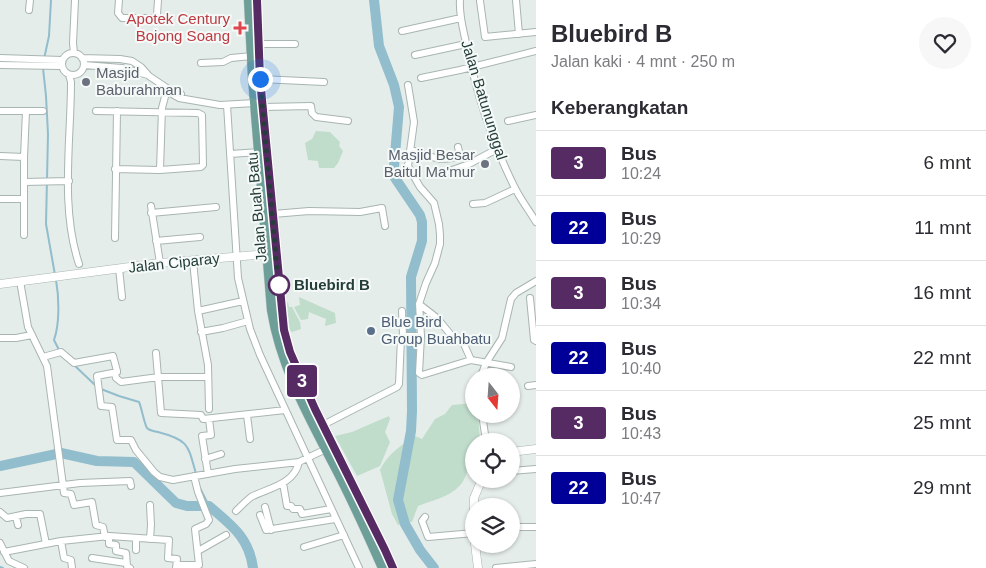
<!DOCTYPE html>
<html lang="id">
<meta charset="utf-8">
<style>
:root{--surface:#fff;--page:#f7f7f7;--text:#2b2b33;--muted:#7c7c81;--line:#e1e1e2}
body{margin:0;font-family:Helvetica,sans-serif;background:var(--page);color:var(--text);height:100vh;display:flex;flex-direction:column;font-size:19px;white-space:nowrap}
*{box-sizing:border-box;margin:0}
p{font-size:16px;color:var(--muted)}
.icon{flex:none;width:28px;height:28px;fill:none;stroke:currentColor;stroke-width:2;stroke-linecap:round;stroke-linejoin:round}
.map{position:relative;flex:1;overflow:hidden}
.side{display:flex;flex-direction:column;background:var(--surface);width:450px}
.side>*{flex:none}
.badge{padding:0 10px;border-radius:4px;font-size:18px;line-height:32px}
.needle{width:32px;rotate:163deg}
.controls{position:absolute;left:465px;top:368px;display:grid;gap:10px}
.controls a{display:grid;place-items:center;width:55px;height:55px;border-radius:50%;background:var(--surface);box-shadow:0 1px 4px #0004;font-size:25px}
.you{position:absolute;width:25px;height:25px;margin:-12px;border:4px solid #fff;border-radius:50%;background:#1a73e8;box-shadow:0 0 0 8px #1a73e833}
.map>.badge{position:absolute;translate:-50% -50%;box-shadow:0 0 0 2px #fff}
h2{padding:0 15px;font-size:19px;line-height:45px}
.round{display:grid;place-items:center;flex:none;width:52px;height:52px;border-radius:26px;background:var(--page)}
.summary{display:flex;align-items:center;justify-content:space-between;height:85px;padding:0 15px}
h1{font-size:24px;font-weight:700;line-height:38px}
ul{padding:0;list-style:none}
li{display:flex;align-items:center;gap:15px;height:65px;padding:0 15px;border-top:1px solid var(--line)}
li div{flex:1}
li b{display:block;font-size:19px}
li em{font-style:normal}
li .badge{min-width:55px;font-weight:700;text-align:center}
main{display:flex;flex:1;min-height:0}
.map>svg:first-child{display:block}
.green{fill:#c0dccb}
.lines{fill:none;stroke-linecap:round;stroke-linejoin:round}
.stream{stroke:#92bdcd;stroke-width:2}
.river{stroke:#92bdcd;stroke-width:10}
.minor-casing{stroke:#a8b5b2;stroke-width:8}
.tertiary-casing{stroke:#a8b5b2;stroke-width:9}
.primary-casing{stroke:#c2c9c8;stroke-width:11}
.minor{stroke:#fff;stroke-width:6}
.tertiary{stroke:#fff;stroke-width:8}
.primary{stroke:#6d9f98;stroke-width:10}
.line-casing{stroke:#fff;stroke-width:11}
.line{stroke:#562b63;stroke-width:8}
.walk{stroke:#253e3a;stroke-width:5;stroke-dasharray:0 9}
.health-dot{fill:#e0444e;stroke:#f5faf8;stroke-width:2}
.worship-dot{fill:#6b7280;stroke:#f5faf8;stroke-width:2}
.stop-dot{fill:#fff;stroke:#562b63;stroke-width:2.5}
.service-dot{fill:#5c6f8a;stroke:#f5faf8;stroke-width:2}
.labels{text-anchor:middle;stroke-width:4;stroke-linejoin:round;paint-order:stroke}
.health-label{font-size:15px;fill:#be3a42;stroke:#f5faf8;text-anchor:end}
.worship-label{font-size:15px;fill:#5b616d;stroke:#f5faf8;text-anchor:start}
.street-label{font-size:15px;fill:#253e3a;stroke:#f5faf8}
.stop-label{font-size:15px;font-weight:bold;fill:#253e3a;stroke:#f5faf8;text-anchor:start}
.service-label{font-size:15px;fill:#4e5e75;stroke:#f5faf8;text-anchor:start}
</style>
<main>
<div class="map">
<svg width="536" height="568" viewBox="0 0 536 568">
<rect width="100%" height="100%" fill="#e5edea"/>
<path class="green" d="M316,131L330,132L340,142L339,146L343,151L338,163L334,168H319L318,161L308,160L305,143L312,139Z
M299,297L335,313L336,323L325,326L326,319L309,312L308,319L301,320L294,307L300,305Z
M288,302L289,307H292L300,322L301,329L292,332L290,330L286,303Z
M474,403V414H478L480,441H474C474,450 471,452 468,459C467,464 468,470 466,475C459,495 436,499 418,506L412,522L398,525L392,514L380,470C388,454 400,446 415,436L422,439L435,419L445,414L452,405Z
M389,416L390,419L385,432L390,442L380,466L357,476L335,436L352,432Z"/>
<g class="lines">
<path class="stream" d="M44,59L49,36L51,0
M43,68L46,96L48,134L46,224L55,275
M56,280C59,297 60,323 54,340L59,350
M73,364L95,385
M101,389L119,396L139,402C142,409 144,423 147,428C150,431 154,431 158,432C189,440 188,445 196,474
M200,488L209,506
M0,567L3,568"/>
<path class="river" d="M374,0L379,46L394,85L399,107L394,167L395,178L420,215L422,222V241L411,277L412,411L411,431L398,500L405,524L420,550L434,568
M0,466L61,453L97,461L134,462L176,503L187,506H209C231,525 249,537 253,568"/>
<defs>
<path id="minor" d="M119,0L118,13L122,18H155L157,15L158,0
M460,0C459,13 462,25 465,38C475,88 491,140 514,186C520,199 529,210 536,222
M516,0L519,34
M480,1L485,37L536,32
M29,10L30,0
M402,31L461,18
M259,44H295
M62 64a11 11 0 1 1 22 0a11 11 0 1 1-22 0Z
M74,53L73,43L75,0
M415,55L466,44
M0,58L62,60
M82,58L120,59L132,61L141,67L149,76L170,90L172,94L179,98L220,105L255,103
M201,63L223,62L231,58L252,56
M0,65L61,66
M84,65L122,68L148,75
M69,75L71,82C71,141 60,207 79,264
M421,78L460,70L536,51
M260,79L324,82
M408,85L414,122L408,166L420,187L434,203L439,224L440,235V244L435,263L426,283L419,304L421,336L419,373L422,375L471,360L511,367
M174,90H177L181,94
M227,105L238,278L250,329L260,355L359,568
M263,107L311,106L312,113L316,117L348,121
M0,111H26L24,157
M26,111H43
M96,111L198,113L202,115L203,165L201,167L160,170L115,169
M508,121L536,115
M410,150C434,155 432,163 460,156L458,147
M230,154L259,152
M0,156L24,157V235
M160,170L162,108L167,89
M444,173L469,164L497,149
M24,182L69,181
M0,199H24
M473,204L485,203L515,189
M151,206L160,263
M151,213L216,207
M273,214L309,211L360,212L382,208L385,226
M115,238L117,111
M156,241L200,237
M193,261L198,311L208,365L209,409
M119,268L122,297
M20,281L28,327L47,366L64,493L71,494L74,505L92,502L96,525L103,527L105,537
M530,298L534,340L536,341
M419,304L437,318L456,341L463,342L471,360
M198,311L243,301
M402,311L403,336
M201,332L223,328L248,321
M0,338H16L32,335
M156,353L161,413L201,415L203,419L285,410
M43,357L61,352L74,363L113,356L117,371L115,373L116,378L121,382L159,377H208
M117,372L97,376L101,406L112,407L117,440H131L136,450L154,472L160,477L173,480L235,469L299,462L326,449
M481,376L486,363L502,338L511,299L516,293L536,281
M528,386L536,385
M511,393H512
M482,414L486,441
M247,415L250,439
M323,425L397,387L399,384L401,338L403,336H421
M205,459L221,454
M511,471L536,469
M208,474L202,436L211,435L209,419
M283,483L287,506H291L293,509H300L302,514L331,509
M0,493L80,483L130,481L131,486
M265,507L271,530
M236,511C241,506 246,501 251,497C268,488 294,485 299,462
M0,512L7,518L26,514H40L46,544
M260,515L266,530L335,519
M16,517L18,525
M425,517L422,521L428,537L474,533
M511,527H536
M109,536V544L116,545V551L126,553L127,566L130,568
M150,539L151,525L150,505
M61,541L64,558L71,560L72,568
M0,543L9,561L24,568
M304,547L344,535
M136,550V538
M198,551L226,535
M4,552L61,541L109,536L169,540L168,558L177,559L176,568
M92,558L126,563
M177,565H199L195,529L206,524L209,520L198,492L194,476
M496,568L536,564"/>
<path id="tertiary" d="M0,284L160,263L268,254
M511,452L536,449
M474,523V498L482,479
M475,544L478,568"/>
<path id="primary" d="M249,0L253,78L272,310C281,367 310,418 336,468C353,501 368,534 383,568
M257,0L260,79L284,330L290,352L315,409L385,550L393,568"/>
</defs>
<use href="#minor" class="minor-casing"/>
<use href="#tertiary" class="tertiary-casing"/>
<use href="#primary" class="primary-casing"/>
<use href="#minor" class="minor"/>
<use href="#tertiary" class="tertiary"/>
<use href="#primary" class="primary"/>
</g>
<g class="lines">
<defs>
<path id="line" d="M257,0L260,79L284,330L290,352L315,409L385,550L393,568"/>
</defs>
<use href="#line" class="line-casing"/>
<use href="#line" class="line"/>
<path class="walk" d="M260,79L279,291V285"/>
</g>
<path class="health-dot" d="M237.5 20.5h5v5h5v5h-5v5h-5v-5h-5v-5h5z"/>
<g class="worship-dot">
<circle cx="86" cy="82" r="5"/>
<circle cx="485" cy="164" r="5"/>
</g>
<circle class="stop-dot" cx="279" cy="285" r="10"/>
<circle class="service-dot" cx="371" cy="331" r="5"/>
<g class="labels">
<g class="health-label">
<text x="230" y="24">Apotek Century<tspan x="230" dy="17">Bojong Soang</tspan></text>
</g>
<g class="worship-label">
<text x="96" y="78">Masjid<tspan x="96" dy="17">Baburahman</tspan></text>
<text x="475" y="160" text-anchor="end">Masjid Besar<tspan x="475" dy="17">Baitul Ma'mur</tspan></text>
</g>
<g class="street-label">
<text transform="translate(484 100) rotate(73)" y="5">Jalan Batununggal</text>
<text transform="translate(257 207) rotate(-95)" y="5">Jalan Buah Batu</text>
<text transform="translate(174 263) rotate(-6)" y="5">Jalan Ciparay</text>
</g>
<g class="stop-label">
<text x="294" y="290">Bluebird B</text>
</g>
<g class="service-label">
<text x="381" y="327">Blue Bird<tspan x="381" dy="17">Group Buahbatu</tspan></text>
</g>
</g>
</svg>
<div class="controls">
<a><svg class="needle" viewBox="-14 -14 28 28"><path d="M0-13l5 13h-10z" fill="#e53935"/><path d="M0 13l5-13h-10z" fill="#7c7c81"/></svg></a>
<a><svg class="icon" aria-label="locate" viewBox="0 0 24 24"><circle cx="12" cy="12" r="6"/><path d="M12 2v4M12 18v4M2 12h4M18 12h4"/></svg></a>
<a><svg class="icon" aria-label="layers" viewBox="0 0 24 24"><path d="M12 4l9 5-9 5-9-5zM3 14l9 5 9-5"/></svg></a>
</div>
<div class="you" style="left:260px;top:79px"></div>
<b class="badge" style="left:302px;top:381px;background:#562b63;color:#fff">3</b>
</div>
<section class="side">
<div class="summary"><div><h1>Bluebird B</h1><p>Jalan kaki · 4 mnt · 250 m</p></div><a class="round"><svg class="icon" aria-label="heart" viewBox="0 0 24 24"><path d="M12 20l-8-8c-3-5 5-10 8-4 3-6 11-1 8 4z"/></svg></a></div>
<h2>Keberangkatan</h2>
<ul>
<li><span class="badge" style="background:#562b63;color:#fff">3</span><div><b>Bus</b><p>10:24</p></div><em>6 mnt</em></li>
<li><span class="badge" style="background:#009;color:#fff">22</span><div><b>Bus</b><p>10:29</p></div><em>11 mnt</em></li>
<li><span class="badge" style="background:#562b63;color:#fff">3</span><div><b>Bus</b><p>10:34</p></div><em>16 mnt</em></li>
<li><span class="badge" style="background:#009;color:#fff">22</span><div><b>Bus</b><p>10:40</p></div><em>22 mnt</em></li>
<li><span class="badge" style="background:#562b63;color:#fff">3</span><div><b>Bus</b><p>10:43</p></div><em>25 mnt</em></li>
<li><span class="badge" style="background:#009;color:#fff">22</span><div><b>Bus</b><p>10:47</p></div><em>29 mnt</em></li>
</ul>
</section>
</main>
